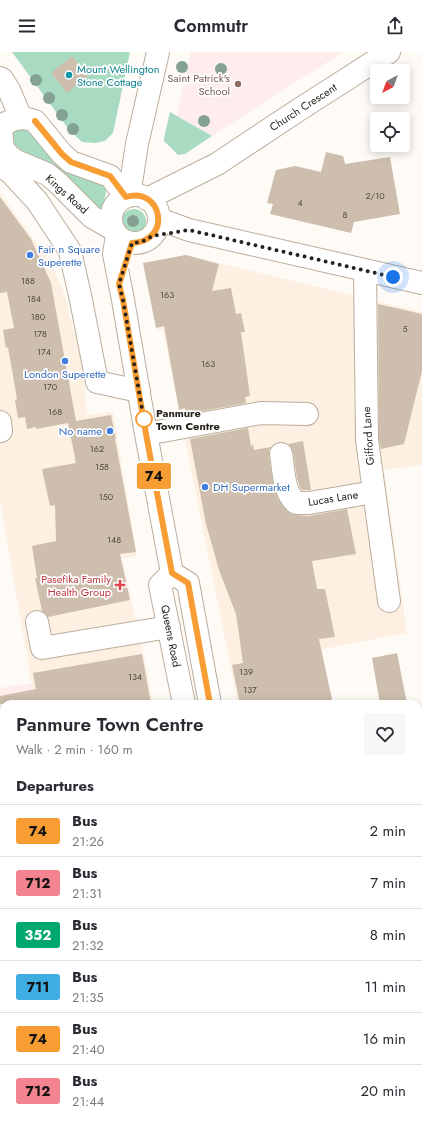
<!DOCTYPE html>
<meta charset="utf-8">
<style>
:root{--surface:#fff;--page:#f7f7f7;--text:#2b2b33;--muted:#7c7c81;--line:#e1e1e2}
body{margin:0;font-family:Jost,sans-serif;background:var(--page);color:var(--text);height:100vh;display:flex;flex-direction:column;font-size:15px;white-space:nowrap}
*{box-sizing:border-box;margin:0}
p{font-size:13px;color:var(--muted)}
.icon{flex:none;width:22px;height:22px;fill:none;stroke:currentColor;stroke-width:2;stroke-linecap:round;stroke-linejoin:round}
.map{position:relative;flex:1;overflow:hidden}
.drawer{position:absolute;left:0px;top:648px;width:422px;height:424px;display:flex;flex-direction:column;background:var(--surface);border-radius:12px 12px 0 0;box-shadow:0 2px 10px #0003}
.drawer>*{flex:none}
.badge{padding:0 8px;border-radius:3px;font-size:14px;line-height:26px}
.needle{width:26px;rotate:221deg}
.tools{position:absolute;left:370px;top:12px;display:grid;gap:8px}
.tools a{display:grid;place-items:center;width:40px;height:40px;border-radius:4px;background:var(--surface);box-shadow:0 2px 10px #0003;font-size:20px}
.you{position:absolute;width:20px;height:20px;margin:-10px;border:3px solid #fff;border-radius:50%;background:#1a73e8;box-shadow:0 0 0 6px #1a73e833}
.map>.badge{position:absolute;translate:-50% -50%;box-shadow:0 0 0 2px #fff}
h2{padding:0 16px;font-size:15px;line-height:36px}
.round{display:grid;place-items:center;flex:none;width:42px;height:42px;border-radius:4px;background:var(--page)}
.headline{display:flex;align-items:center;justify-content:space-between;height:68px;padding:0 16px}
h1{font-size:19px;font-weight:600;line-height:30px}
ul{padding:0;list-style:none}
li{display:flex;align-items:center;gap:12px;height:52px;padding:0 16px;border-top:1px solid var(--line)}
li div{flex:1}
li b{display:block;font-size:15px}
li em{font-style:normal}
li .badge{min-width:44px;font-weight:700;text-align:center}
header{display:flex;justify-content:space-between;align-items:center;height:52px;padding:0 16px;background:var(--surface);font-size:18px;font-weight:600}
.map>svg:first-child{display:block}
.built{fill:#fdf0e2}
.education{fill:#feedec}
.green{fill:#a9dbc3}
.building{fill:#cdbead}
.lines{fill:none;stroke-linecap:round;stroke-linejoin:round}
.minor-casing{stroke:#bbad9c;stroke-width:24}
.minor{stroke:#fff;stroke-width:22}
.tree{fill:#84a193}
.line-casing{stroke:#fff;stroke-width:9}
.line{stroke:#f89d33;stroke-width:6}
.walk{stroke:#27221b;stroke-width:4;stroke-dasharray:0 7.2}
.culture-dot{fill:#0f9aa8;stroke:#fff;stroke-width:1.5}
.education-dot{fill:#8d6e63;stroke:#fff;stroke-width:1.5}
.shop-dot{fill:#3f7fe0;stroke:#fff;stroke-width:1.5}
.stop-dot{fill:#fff;stroke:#f89d33;stroke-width:2}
.health-dot{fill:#e0444e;stroke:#fff;stroke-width:1.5}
.labels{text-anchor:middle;stroke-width:3.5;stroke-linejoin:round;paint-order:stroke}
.number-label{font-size:9px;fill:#504940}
.culture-label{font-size:11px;fill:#0d838f;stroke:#fff;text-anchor:start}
.education-label{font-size:11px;fill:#785e54;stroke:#fff;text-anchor:end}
.street-label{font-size:11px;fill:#27221b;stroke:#fff}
.shop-label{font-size:11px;fill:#366cbe;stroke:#fff;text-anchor:start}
.stop-label{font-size:11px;font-weight:bold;fill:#27221b;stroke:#fff;text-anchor:start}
.health-label{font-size:11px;fill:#be3a42;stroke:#fff;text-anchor:end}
</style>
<header><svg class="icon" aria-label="menu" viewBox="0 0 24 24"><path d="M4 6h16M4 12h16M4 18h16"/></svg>Commutr<svg class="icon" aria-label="share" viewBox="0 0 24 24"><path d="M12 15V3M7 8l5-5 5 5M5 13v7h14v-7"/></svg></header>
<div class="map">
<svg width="422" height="1072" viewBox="0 0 422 1072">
<rect width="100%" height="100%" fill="#fefbf7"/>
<path class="built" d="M0,141L51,211L63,238L83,312L87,363L113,360L137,504L122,507L144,604L153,652H35L0,448Z
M186,203L422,260V413L384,418L407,581L298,602L307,652H238L163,278H157L143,211Z
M422,700V774L418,775V701Z
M422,813V1057L418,1050V814Z
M189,1068H327L329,1072H192Z"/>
<path class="education" d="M191,0H343L212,84L177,64Z
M32,631L35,652H4V707L0,708V636Z"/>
<path class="green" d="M12,0H130L113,81L105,89L95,91L82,90L70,79Z
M170,60L212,84L185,102L178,103L164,89V86Z
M17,76L26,78L74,121L107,135L102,160L26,102L13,91L12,83Z
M122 169a12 12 0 1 1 24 0a12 12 0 1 1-24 0Z
M4,1003V1068H189L192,1072H0V1011Z"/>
<path class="building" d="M72,4L88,24L67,41L51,21Z
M326,100L343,104L345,112L390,105L400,162L354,170L351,181L270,162L273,152L267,151L276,118L295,114L321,120Z
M0,145L31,187L51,231L76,369L111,363L116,387H115L136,500L120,502L130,548L48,565L46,562L42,559L35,526H37L32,494L56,489L55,453L50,454L42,417L76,411L68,371L36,377V375L27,377L25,365L18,366L15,348L17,347L8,295L6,296L3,278L14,276L7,240L0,241Z
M186,203L219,212L212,239L231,236L236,262L241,261L245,280H241L250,344L245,345L246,351L186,362L185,356L179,358L164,274L156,276L143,211Z
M378,252L422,262V319L404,392L381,397L379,387Z
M248,376L251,394L253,393L254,398L271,395L269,398V404L273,431L278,447L287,459L291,462L296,463L309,464L347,457L356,502L312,509L317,537H325L335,585L319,587L333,652H240L232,613L243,611L236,562L219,518L206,472L190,387Z
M303,389L311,438H302L300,435L297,426L293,400L291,395L288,392Z
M397,601L407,652H380L372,606Z
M142,602L151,652H0V644L36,637L33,621Z"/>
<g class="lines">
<defs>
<path id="minor" d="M0,26L2,27L9,38L21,66
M0,113L11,121L37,149L70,199L81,248L97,330L139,339
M111 167a24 24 0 1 1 48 0a24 24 0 1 1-48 0Z
M129,144L137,92L158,0
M147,147L217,112L300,57L389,0
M159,167L189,178L422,231
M113,177L92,165L58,131L47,122L16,109L8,103L3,96L1,79L6,71L15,67L24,66L35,69L62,102L71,110L110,124L126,145
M117,183L114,202L123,248L146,382L172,521
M365,218L367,388L389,549
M0,370L1,379
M146,382L261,361L307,362
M281,402C284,419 283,439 296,451H309L374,440
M172,521L188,531L210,652
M172,521L160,533L184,652
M37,570L42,596L169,575
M418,794H422
M0,1036L4,1027
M366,1068L369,1072
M392,1068L394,1072"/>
</defs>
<use href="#minor" class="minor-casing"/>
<use href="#minor" class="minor"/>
</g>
<g class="tree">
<circle cx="182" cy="15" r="6"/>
<circle cx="221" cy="17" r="6"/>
<circle cx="36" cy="28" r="6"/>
<circle cx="49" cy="46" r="6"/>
<circle cx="62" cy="63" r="6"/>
<circle cx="204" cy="69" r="6"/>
<circle cx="73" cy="77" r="6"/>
<circle cx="133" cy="169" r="6"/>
</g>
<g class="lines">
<defs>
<path id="line" d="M35,69L62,102L71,110L110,124L126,145C162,134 173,189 132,191L119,232L123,248L146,382L172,521L188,531L210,652"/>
</defs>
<use href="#line" class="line-casing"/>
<use href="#line" class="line"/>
<path class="walk" d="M144,367V368L123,248L119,232L132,191L140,190L146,188L152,184L189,178L393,225"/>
</g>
<circle class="culture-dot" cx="69" cy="23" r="4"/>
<circle class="education-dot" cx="238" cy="32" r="4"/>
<g class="shop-dot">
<circle cx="30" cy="203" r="4"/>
<circle cx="65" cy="309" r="4"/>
<circle cx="110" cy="379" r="4"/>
<circle cx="205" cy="435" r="4"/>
</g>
<circle class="stop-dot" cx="144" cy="367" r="8"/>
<path class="health-dot" d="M118 527h4v4h4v4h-4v4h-4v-4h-4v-4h4z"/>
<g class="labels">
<g class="number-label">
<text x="375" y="147">2/10</text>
<text x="300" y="154">4</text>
<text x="345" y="166">8</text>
<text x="28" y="232">188</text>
<text x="167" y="246">163</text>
<text x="34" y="250">184</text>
<text x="38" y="268">180</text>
<text x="405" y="280">5</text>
<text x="40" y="285">178</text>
<text x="44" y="303">174</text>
<text x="208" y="315">163</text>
<text x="50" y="338">170</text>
<text x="55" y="363">168</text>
<text x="97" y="400">162</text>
<text x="102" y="418">158</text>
<text x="106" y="448">150</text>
<text x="114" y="491">148</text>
<text x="246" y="623">139</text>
<text x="135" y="628">134</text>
<text x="250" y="641">137</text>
</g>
<g class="culture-label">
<text x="77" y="21">Mount Wellington<tspan x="77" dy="13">Stone Cottage</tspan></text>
</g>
<g class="education-label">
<text x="230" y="30">Saint Patrick's<tspan x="230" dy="13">School</tspan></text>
</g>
<g class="street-label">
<text transform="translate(303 55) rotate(-33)" y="4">Church Crescent</text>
<text transform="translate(67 142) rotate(42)" y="4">Kings Road</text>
<text transform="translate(368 384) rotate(-94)" y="4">Gifford Lane</text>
<text transform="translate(333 446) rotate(-9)" y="4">Lucas Lane</text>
<text transform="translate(171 584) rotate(79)" y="4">Queens Road</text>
</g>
<g class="shop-label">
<text x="38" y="201">Fair n Square<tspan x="38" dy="13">Superette</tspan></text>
<text x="65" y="326" text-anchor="middle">London Superette</text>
<text x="102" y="383" text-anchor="end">No name</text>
<text x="213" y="439">DH Supermarket</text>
</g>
<g class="stop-label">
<text x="156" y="365">Panmure<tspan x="156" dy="13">Town Centre</tspan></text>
</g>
<g class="health-label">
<text x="111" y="531">Pasefika Family<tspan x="111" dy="13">Health Group</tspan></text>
</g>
</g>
</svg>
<div class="tools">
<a><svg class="needle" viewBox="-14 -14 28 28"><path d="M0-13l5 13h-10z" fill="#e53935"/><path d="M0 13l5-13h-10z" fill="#7c7c81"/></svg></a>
<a><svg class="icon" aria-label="locate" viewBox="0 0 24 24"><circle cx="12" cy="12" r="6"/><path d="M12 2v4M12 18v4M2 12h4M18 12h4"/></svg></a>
</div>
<div class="you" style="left:393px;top:225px"></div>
<b class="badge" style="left:154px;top:424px;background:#f89d33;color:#111">74</b>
<section class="drawer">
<div class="headline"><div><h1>Panmure Town Centre</h1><p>Walk · 2 min · 160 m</p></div><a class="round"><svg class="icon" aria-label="heart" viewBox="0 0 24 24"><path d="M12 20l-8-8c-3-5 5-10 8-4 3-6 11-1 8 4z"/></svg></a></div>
<h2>Departures</h2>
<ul>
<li><span class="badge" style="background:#f89d33;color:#111">74</span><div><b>Bus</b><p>21:26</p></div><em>2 min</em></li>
<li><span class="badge" style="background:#f48590;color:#111">712</span><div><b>Bus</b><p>21:31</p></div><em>7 min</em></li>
<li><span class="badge" style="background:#00a76e;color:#fff">352</span><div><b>Bus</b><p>21:32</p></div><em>8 min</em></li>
<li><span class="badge" style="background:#40ade2;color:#111">711</span><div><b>Bus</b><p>21:35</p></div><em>11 min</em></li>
<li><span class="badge" style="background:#f89d33;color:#111">74</span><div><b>Bus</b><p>21:40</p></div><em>16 min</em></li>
<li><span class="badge" style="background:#f48590;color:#111">712</span><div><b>Bus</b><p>21:44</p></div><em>20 min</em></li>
</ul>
</section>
</div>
